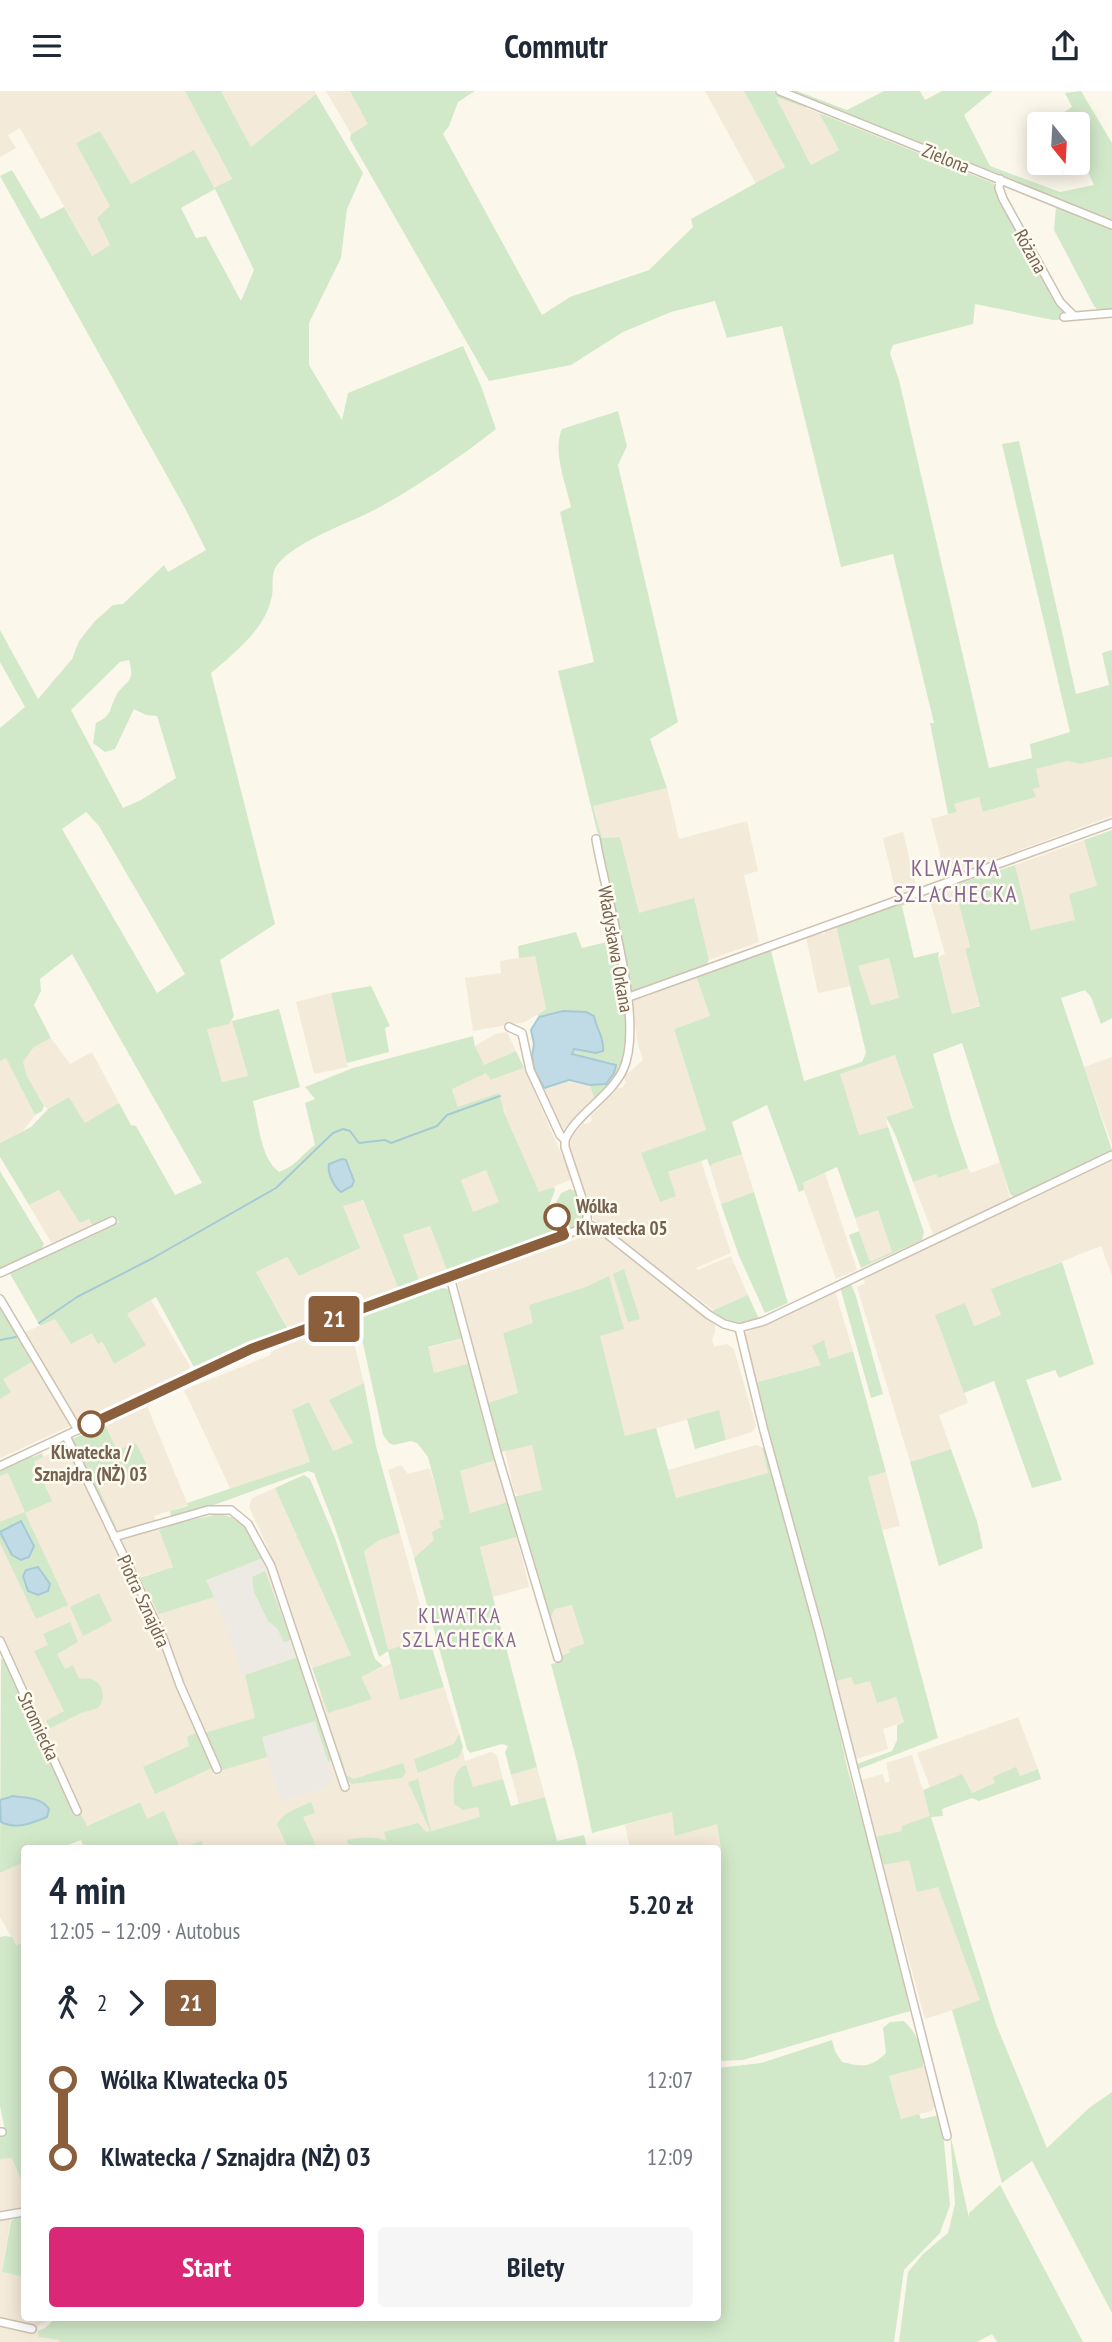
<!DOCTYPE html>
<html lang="pl">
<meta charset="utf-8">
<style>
:root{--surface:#fff;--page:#f6f6f7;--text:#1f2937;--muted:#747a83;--accent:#db2777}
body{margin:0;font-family:"PT Sans Narrow",sans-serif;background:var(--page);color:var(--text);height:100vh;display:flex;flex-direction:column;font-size:26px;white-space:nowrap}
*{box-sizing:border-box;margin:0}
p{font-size:23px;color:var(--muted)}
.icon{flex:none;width:38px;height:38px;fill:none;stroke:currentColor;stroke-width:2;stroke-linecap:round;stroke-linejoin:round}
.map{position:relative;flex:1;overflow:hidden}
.panel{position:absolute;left:21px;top:1754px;width:700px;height:476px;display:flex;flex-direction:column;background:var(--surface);border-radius:7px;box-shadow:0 4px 18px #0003}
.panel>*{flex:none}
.badge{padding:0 14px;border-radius:5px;font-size:24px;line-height:46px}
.needle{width:46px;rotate:162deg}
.fabs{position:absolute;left:1027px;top:21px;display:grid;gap:14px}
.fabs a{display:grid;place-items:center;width:63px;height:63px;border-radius:7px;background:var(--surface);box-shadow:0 4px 18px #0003;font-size:35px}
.map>.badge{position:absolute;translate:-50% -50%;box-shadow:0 0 0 4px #fff}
.legs{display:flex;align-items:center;gap:10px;height:77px;padding:0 28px;font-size:23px}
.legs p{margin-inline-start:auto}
.head{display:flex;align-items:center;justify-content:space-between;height:119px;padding:0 28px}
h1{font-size:38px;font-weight:600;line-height:52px}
.primary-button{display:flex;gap:14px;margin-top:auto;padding:14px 28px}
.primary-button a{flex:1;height:80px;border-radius:7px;background:var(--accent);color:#fff;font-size:28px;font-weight:600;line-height:80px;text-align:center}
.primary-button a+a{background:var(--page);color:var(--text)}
ul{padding:0 28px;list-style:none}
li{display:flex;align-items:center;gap:24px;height:77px;font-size:26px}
li i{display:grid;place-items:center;width:10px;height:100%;margin:0 9px;background:currentColor}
li i::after{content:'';width:18px;height:18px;margin:-9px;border:5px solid;border-radius:50%;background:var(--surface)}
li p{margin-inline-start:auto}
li:first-child i{background:linear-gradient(#0000 50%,currentColor 0)}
li:last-child i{background:linear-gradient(currentColor 50%,#0000 0)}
header{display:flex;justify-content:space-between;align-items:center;height:91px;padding:0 28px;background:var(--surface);font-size:32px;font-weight:600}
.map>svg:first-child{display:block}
.residential{fill:#f3ead9}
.industrial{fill:#ede9e3}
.green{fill:#d2e9c9;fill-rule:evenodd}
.water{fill:#c0dbe5;stroke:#a6c9d6;stroke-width:2}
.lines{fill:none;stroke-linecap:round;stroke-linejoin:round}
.stream{stroke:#a6c9d6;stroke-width:2}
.minor-casing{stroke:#cec1b1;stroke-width:10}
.minor{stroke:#fff;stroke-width:7}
.line-1-casing{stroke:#fff;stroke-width:16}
.line-1{stroke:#8b5e3c;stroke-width:10}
.stop-1-dot{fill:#fff;stroke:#8b5e3c;stroke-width:3.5}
.labels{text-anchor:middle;stroke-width:5;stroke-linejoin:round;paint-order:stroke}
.street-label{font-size:19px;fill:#76614f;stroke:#fefbf1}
.stop-label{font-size:19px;font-weight:bold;fill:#76614f;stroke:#fefbf1;text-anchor:start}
.neighbourhood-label{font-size:21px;letter-spacing:2px;fill:#886691;stroke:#fefbf1}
.quarter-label{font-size:23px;letter-spacing:2px;fill:#886691;stroke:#fefbf1}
</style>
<header><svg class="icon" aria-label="menu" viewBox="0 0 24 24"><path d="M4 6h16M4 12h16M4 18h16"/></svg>Commutr<svg class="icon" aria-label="share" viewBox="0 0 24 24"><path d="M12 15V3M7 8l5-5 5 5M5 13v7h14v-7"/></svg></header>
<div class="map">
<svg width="1112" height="2251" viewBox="0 0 1112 2251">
<rect width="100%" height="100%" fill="#fcf7eb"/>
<path class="residential" d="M0,0H185L232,88L215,98L158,79L131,94L100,40L110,115V154L92,165L20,37L8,44L16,57L0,66Z
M221,0H315L316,3L251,56Z
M326,0H350L369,33L351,43Z
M705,0H744L785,76L756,93Z
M776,6L819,22L839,59L811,74Z
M1112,666V725L946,786L931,728L956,721L954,713L979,706L984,721L1036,706L1033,698L1040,695L1035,678L1067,670L1081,673Z
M667,697L679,748L747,730L758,780L744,784L759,851L709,869L707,859L639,822L620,746L602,747L593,714Z
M903,741L916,796L896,803L883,747Z
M1084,749L1097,795L1076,829L1031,839L1015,774Z
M955,798L970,856L965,858L980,914L952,923L938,866L945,863L929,806Z
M837,836L851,895L818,902L806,847L819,842L825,843V840Z
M535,864L546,918L525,931L473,940L465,887L501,882L500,870Z
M889,866L899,907L870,914L858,875Z
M696,885L710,925L674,938L706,1039L641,1063L668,1081L701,1070L731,1162L696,1177L698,1179L731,1165L757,1225L727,1229L613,1145L606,1131L601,1134L593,1128L592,1124L596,1122L593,1116L589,1114L569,1053L571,1045L583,1032L588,1033L592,1029L591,1025L618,997H622L626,992L624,986L643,969L637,950L633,909L649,905L651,902Z
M331,902L348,976L314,983L296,911Z
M232,930L248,986L222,991L207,938Z
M507,941L516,960L484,975L475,955L496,943Z
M51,947L70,973L92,961L119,1012L85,1033L69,1006L48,1018L44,1015L27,985L23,971L34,956Z
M895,964L913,1018L886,1026L888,1036L859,1044L839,983Z
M6,966L35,1024L23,1040L0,1052V970Z
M1112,966V1054L1084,976Z
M524,977L572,1088L539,1102L504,1021L505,1018L458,1016L452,997L487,981L492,989Z
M567,991L590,994L594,1007L563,1039H560L542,998Z
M742,1063L754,1101L721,1113L710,1076L712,1073Z
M1112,1068V1184L1101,1155L992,1198L1002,1224L973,1235L938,1232L968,1312L939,1324L951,1358L910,1371L857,1196L865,1192L863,1186L936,1151L913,1091L936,1083L938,1087L968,1077L971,1082L1000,1071L1012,1114Z
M486,1079L500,1112L473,1122L461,1089Z
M825,1082L857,1179L836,1188L802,1093Z
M60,1098L80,1132L89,1128L92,1134L52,1153L29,1114Z
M362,1108L399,1199L288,1237L256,1181L287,1166L299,1185L359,1157L342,1115Z
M878,1118L892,1161L870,1172L855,1127Z
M430,1135L448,1182L420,1192L403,1144Z
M593,1142L599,1143L712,1231L715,1234V1242L712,1248L714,1256L727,1253L734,1258L756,1335L752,1341L726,1349L718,1320L625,1346L586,1196L529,1214L534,1232L503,1242L518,1302L488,1312L477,1271L434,1282L427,1257L470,1246L457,1189L530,1161L531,1163L553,1157Z
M835,1200L853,1260L829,1268L824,1250L821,1274L756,1291L743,1243Z
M151,1209L190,1275L189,1281L0,1367V1308L10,1301L2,1288L32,1271L37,1265L23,1242L55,1228L92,1242L101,1251L114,1273L127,1223Z
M349,1231L364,1292L330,1309L353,1352L333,1361L309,1312L292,1320L310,1371L231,1399L184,1299L271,1264V1261L326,1237L329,1240Z
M147,1315L188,1414L154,1425L173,1476L141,1486L259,1469L271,1464L249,1416L252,1407L275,1397L351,1564L312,1577L307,1565L299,1568L314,1625L321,1601L391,1573L400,1609L444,1596L459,1643L465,1670L491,1661L497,1664L503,1688L473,1697L481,1726L431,1740L434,1757H317L302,1726L288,1757H160L139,1711L87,1735L74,1723L0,1555V1385L60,1358L70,1349Z
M532,1353L543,1399L519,1405L514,1401L505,1360Z
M756,1354L762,1357L768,1382L676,1408L668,1379Z
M496,1369L508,1411L470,1423L459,1380Z
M401,1374L408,1383L430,1377L444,1428L435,1449L414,1467L388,1379Z
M886,1381L900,1435L882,1439L868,1386Z
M400,1442L429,1547L388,1560L364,1460L380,1449Z
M517,1446L529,1496L493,1506L480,1456Z
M572,1514L584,1554L570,1558V1561L560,1564L550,1525L555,1518Z
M851,1586L854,1594L870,1589L896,1606L904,1631L883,1638L888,1658L856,1668L834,1591Z
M1018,1626L1038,1678L1019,1685L1016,1677L996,1692L972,1702L962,1683L930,1696L917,1662Z
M912,1664L931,1725L903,1740L875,1746L861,1689L883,1683L885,1692L890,1691L886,1672Z
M537,1676L545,1706L519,1713L511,1684Z
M672,1721L717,1733L721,1758L720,1767H718V1757H630L625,1734Z
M909,1768L938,1795L981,1910L925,1928L883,1774Z
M24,1771V1851L16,1854L0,1826V1782Z
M926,1975L936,2013L932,2020L901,2028L889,1985Z
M12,2066L24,2096V2118L12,2119L2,2181L24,2186V2226H45L46,2230L38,2235L39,2246L59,2249V2251H0V2068Z"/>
<path class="industrial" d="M263,1467L265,1480L256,1483L268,1530L277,1537L283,1550L291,1549L295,1567L242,1584L221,1522L206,1489Z
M315,1630L333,1687L328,1696L281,1710L261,1646Z"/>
<path class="green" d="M185,0H221L251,56L316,3L363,82L347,118L341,167L309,232V274L342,329L348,302L463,255L481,295L496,338C459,367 421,393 380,416C353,431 297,449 278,473C269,483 275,497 271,509C264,539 233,563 211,582L275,833L220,869L234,925L229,933L207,938L222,991L248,985L232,930L279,918L300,996L253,1010C259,1033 260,1066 279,1081C299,1073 299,1065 315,1054L305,1012L315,1008L305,996L353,977L473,945L475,955L484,974L516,960L524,977L491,989L486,982L452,998L458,1016L499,1002L504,1021L539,1101L554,1096L555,1099L548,1118L558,1140L552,1147L448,1182L430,1135L403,1144L420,1192L399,1199L363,1109L343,1115L360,1157L299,1185L287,1166L256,1181L289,1240L196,1280L156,1206L127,1223L146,1254L114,1273L102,1251L98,1253L92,1242L71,1253L55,1228L40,1235L9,1181L120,1130L92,1134L89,1128L80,1132L59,1099L29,1114L0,1066V1052L31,1036L48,1018L69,1006L85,1032L119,1012L131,1034L136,1035L175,1104L202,1092L72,863L40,888L41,900L34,914L51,947L34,956L23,971L27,985L44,1015L42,1020L35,1024L6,967L0,970V637L25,616L0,571V539L38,608L72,568L79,550L95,530L113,514L123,513L164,474L168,481L206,459L186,419L0,85L12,79L41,128L64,116L92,165L110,154L97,127L110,115L76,52L100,40L131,93L194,59L214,97L232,88ZM215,98L254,179L241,210L206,145L196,147L181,117ZM129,569C136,594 125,588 116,605C109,618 113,624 96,632L93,652L105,661L115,658L134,618L146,624L157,625L176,687L141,709L123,717L71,619L120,571ZM86,721L99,735L185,883L157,902L62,738ZM486,1079L499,1111L473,1121L461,1089Z
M350,0H475L458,11L449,35L443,43L542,224L570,206L649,179L693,136L691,128L785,76L744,0H772L807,14L806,17L776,6L811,74L839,59L819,22L993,92L998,106L1054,210L1064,221L1077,228L1053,229L975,213L973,233L893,254L890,262L899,289L989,677L1032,667L1030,653L1070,641L1002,353L1019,350L1076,603L1109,594L1102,562L1112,559V666L1081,673L1067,670L1036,678L1040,696L1033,698L1036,706L983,721L979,706L954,713L957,721L948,723L930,632H934L893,463L841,476L782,235L727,247L715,210L671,221L623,241L571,274L489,290L350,48L351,43L368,33Z
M788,0H797L847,19L884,0H920L925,9L942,0H993L964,24L990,75L1060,101L1094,94L1078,59V33H1066L1061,23L1072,16L1065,2L1081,0L1112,52V129Z
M1056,116L1112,139V219L1098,220L1093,213L1054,139Z
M618,320L627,355L618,374L678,631L650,648L667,697L593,715L602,747L620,746L639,822L694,807L709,869L707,873L630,901L599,748L558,580L594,571L560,421L571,416C566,393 552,360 562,338Z
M1112,739V927L1101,933L1091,906L1085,899L1061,907L1112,1059L1014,1106L1010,1103L962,952L933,963L952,1030L968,1077L938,1087L936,1083L913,1091L895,1043L886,1026L913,1017L895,964L840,983L859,1044L888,1036L924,1141L922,1149L861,1177L849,1144L859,1140L870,1171L892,1161L878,1119L855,1127L837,1076L803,1092L804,1099L799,1101L767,1014L732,1031L742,1063L712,1073L710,1076L707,1068L668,1081L676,1105L660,1111L641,1062L706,1039L674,938L710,925L696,885L771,860L804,990L862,971L866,962L836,834L924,803V806L902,815L914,867L939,861L938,866L952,923L980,915L965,858L970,856L954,794L1015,774L1031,839L1075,829L1069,803L1097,795L1084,749ZM889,867L899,907L871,914L858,875Z
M576,841L582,857L615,849C620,880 632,945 621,974C615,988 606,997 594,1007L590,994L606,992L613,972L572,963L574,958L596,962L600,943L594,929L563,920L541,927L537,924L546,918L535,865L519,867L518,855Z
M371,895L390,935L385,937L389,961L347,972L331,902Z
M0,1080L44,1153L41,1159L0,1178Z
M570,1098L577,1101L583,1123L580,1135L567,1140L556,1112L561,1102Z
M754,1101L788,1212L765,1222L739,1165L721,1113Z
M1062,1171L1094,1273L1059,1287L1055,1279L1026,1289L1062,1389L1032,1397L994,1290L964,1302L935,1224L965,1212L974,1235L1001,1224L991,1198Z
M624,1178L640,1228L628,1231L613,1183Z
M609,1185L624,1238L600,1245L625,1345L656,1337L676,1407L768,1382L762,1357L756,1354L766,1358L821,1556L847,1676L880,1793L910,1920L743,1969L718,1970V1767L721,1758L717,1733L675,1745L672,1721L592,1742L577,1671L551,1573L561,1571L560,1565L570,1561L569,1558L584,1553L572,1514L555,1518L550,1526L546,1521L513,1406L542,1399L532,1354L501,1361L488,1312L518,1302L503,1242L533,1232L529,1214L586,1196Z
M847,1191L851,1193L856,1205L883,1303L871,1307L840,1196Z
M441,1197L449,1198L452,1201L464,1247L428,1256L434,1282L471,1272L496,1369L460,1380L470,1422L508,1411L517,1446L480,1456L537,1676L511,1684L505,1661L508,1655L502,1653L470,1662L467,1658L414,1467L434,1449L432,1441L441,1436L439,1430L444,1428L428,1366L417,1352L411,1350L394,1354L389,1352L383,1344L357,1225Z
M748,1204L759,1228C736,1235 731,1233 712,1220Z
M0,1215L32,1271L3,1288L11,1301L0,1308Z
M824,1249L829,1268L853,1260L886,1381L868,1386L938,1647L859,1678L857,1673L892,1660L897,1649V1634L904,1631L896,1606L877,1612L870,1590L854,1594L851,1586L834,1591L753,1287L749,1264L757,1291L821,1274L812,1255Z
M364,1292L376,1355L400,1442L380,1449L364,1460L388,1559L429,1547L444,1596L400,1609L388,1560L379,1566L334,1434L314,1382L308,1380L203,1418L171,1425L170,1420L188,1415L187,1412L310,1371L292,1319L309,1311L333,1360L353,1352L329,1309Z
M719,1319L726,1349L695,1358L687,1328Z
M105,1334L117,1359L136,1352L149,1378L98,1396L116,1436L113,1439L70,1349Z
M951,1358L977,1430L983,1457L939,1475L910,1371Z
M42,1362L43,1366L34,1371L52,1410L25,1422L68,1514L36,1528L0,1452V1431L25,1421L8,1382L0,1385V1379L31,1364L33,1366Z
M304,1384L310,1388L335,1447L375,1568L383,1575L361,1586L372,1608L328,1622L312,1577L351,1564L275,1397Z
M219,1423C248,1428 252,1442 263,1467L206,1489L214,1506L159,1523L140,1487L173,1476L159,1439L172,1433Z
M265,1480L291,1549L284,1551L277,1537L268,1530L254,1501L252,1486Z
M99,1502L112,1530L83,1545L70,1516Z
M70,1531L78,1551L57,1563L65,1578L73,1574L79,1588C100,1583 109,1603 98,1617L81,1622L50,1637L46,1630L64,1620L34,1560L48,1554L43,1543Z
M1,1567L7,1571L74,1723L80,1722L87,1735L140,1711L147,1728L164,1720L180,1757L202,1750L203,1755L208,1754L210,1757H84L81,1749L60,1757H24V1771L0,1782Z
M295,1567L299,1568L332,1669L328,1671L315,1630L262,1646L267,1666L222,1679L204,1642L255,1627L245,1584Z
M196,1642L212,1677L155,1703L143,1676L189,1655L187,1646Z
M459,1643L463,1656L459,1666L418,1682L414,1668L454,1653Z
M340,1662L347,1685L354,1688L403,1672L406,1681L402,1687L352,1693L345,1687L337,1663Z
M466,1674L473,1696L503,1688L511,1715L545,1706L557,1750L584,1744L587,1757H364L348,1753L347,1749C361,1746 373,1745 387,1750L384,1741L418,1732L426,1741L430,1740L408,1691L418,1688L431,1740L480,1726L478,1716L463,1719L454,1713C454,1699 450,1680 466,1674Z
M1016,1676L1020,1685L1038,1678L1041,1688L979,1710L972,1707L942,1718L943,1725L931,1726L996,1933L1047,2057L1089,2017L1112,2001V2222L1032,2070L1002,2092L952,1919L980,1909L938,1796L917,1801L909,1769L883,1774L875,1746L902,1740V1735L930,1725L923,1699L962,1683L972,1702L995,1692L993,1686Z
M311,1711L315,1722L303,1726L317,1757H288L277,1733C285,1720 298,1717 311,1711Z
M5,1845L12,1846L16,1854L24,1851V2096L12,2067L0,2068V2045L6,2044L0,2015V1846Z
M904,1930C917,1942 924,1959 923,1976L889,1985L901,2028L919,2023L921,2028L939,2024L943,2041L950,2114L940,2142L904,2179L894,2251H59V2249L39,2246L38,2240L45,2237L57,2226H718V1977L761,1972L832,1949L835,1960L842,1971C863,1976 870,1977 886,1962L883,1937L890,1931Z
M950,2042L969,2127V2122L1000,2094L1083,2251H997L992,2243L977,2251H899L908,2181L923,2163L948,2142L955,2113Z
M19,2118H24V2186L2,2181L11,2130L17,2126Z"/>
<path class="water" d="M563,920L586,921L594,925C596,937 605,948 603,960L596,962L574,958L572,963L616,974L614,982L606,993L590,994L569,989L544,997L534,978L532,965L534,953L531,939L539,926Z
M342,1068L346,1069L354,1090L352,1095L341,1101C334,1096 327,1082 329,1073Z
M21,1430L34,1455L29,1466L21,1469L12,1464L0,1441Z
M38,1476L50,1493L48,1500L38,1504L28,1500L23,1485L26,1479Z
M13,1705C26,1707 41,1706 49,1718L47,1726C32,1732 16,1739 1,1731L0,1709Z"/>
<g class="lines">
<path class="stream" d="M39,1232L77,1206L153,1167L276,1097L333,1042L343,1038L350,1040L359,1052L385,1049L391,1052L437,1035L447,1024L500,1005
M0,1249L16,1246"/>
<defs>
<path id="minor" d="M780,0L1112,134
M1000,88L999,97L1003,108L1060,211L1074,225
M1064,226L1112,222
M629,906L1112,732
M509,936L522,942L530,979L560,1044L565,1049
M587,1133V1122L565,1056V1049C575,1024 610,1006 623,979C646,930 605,804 596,748
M587,1133L602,1139L709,1224L724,1233L739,1237
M0,1182L112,1130
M450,1186L497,1362L558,1567
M0,1208L78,1339
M739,1237L764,1340L819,1540L947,2045
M739,1237L764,1230L1112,1064
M66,1345L163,1547L180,1594L217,1678
M0,1375L251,1258L578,1139L587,1133
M114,1446L208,1419H231L248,1433L271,1475L345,1696
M0,1550L77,1720
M0,2041H2
M0,2125L24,2121
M0,2231L32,2238"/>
</defs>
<use href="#minor" class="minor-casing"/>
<use href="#minor" class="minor"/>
</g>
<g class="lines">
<defs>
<path id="line-1" d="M91,1333L251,1258L564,1144L557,1126"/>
</defs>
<use href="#line-1" class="line-1-casing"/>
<use href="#line-1" class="line-1"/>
</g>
<g class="stop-1-dot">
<circle cx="557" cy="1126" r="12"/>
<circle cx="91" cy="1333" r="12"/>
</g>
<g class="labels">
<g class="street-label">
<text transform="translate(946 67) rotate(22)" y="7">Zielona</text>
<text transform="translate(1031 160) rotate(61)" y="7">Różana</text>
<text transform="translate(616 858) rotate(80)" y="7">Władysława Orkana</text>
<text transform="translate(144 1510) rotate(65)" y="7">Piotra Sznajdra</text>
<text transform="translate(39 1635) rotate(65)" y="7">Stromiecka</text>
</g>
<g class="stop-label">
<text x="576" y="1122">Wólka<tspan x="576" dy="22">Klwatecka 05</tspan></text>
<text x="91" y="1368" text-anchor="middle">Klwatecka /<tspan x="91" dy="22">Sznajdra (NŻ) 03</tspan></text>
</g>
<g class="neighbourhood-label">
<text x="460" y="1532">KLWATKA<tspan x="460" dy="24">SZLACHECKA</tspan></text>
</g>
<g class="quarter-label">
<text x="956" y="785">KLWATKA<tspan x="956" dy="26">SZLACHECKA</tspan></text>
</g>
</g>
</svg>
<div class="fabs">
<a><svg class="needle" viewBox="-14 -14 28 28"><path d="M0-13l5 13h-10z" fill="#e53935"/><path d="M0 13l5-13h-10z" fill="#747a83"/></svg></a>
</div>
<b class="badge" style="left:334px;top:1228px;background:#8b5e3c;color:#fff">21</b>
<section class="panel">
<div class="head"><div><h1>4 min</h1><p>12:05 – 12:09 · Autobus</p></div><b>5.20 zł</b></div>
<div class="legs"><svg class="icon" aria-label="walk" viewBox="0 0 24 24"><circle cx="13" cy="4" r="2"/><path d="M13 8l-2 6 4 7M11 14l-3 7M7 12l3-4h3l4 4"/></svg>2<svg class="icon" aria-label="forward" viewBox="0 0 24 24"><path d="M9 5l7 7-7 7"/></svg><b class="badge" style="background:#8b5e3c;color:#fff">21</b></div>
<ul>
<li><i style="color:#8b5e3c"></i><b>Wólka Klwatecka 05</b><p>12:07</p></li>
<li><i style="color:#8b5e3c"></i><b>Klwatecka / Sznajdra (NŻ) 03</b><p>12:09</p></li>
</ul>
<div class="primary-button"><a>Start</a><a>Bilety</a></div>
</section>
</div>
